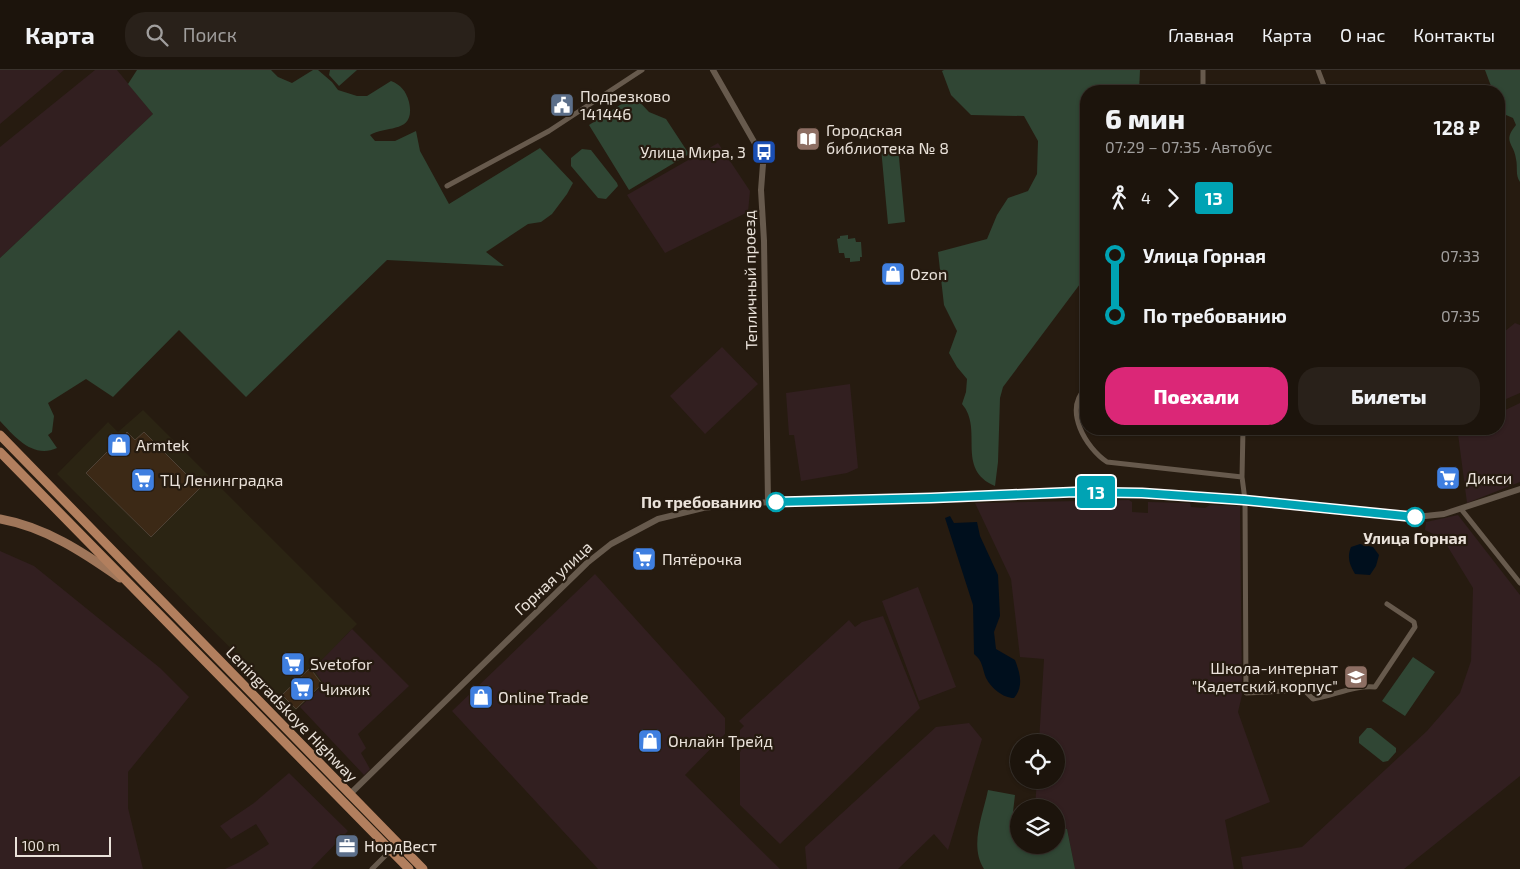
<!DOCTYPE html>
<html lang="ru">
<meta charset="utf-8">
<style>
:root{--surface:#1c140c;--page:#29211a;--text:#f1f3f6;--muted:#a09e9d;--line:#3a332d;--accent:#db2777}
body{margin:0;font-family:"Exo 2",sans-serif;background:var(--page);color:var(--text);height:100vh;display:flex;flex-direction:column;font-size:19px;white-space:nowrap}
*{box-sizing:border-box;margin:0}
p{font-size:16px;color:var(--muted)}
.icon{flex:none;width:28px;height:28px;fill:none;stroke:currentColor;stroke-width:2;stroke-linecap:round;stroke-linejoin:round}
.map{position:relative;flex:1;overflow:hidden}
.panel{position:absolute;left:1080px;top:15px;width:425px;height:350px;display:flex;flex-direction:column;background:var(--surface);border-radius:20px;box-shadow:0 1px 4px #0004,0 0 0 1px var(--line)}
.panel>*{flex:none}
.badge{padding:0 10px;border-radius:4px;font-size:18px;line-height:32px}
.tools{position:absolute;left:1010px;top:664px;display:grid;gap:10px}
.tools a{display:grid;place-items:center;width:55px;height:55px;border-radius:50%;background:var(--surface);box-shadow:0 1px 4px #0004,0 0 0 1px var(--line);font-size:25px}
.scale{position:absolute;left:15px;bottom:12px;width:96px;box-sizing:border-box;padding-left:5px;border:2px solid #eae2da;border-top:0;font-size:14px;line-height:18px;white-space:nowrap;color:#eae2da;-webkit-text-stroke:4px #261b10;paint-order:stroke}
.map>.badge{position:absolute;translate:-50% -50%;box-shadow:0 0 0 2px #fff}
.legs{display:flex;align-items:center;gap:8px;height:55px;padding:0 25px;font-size:16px}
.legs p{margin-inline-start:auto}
.overview{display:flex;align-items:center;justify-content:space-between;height:85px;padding:0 25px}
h1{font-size:28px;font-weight:800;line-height:38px}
.primary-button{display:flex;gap:10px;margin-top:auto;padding:10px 25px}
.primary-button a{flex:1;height:58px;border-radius:20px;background:var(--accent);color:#fff;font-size:20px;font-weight:800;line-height:58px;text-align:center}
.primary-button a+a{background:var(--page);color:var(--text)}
ul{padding:0 25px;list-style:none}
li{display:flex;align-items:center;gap:18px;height:60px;font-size:19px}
li i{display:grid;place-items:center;width:8px;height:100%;margin:0 6px;background:currentColor}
li i::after{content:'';width:12px;height:12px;margin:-6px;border:4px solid;border-radius:50%;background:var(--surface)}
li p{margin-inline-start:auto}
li:first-child i{background:linear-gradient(#0000 50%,currentColor 0)}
li:last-child i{background:linear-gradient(currentColor 50%,#0000 0)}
header{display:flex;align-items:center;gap:30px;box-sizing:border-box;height:70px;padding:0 25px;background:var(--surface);border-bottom:1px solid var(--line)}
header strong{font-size:24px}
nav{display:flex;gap:28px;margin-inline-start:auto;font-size:18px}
.search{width:350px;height:45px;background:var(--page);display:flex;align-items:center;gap:12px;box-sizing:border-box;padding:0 18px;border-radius:20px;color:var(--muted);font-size:19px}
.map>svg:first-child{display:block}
.commercial{fill:#2b2413}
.industrial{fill:#321f20}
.green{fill:#304634}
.water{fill:#000f1d}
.building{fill:#3c2916;stroke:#4e4135}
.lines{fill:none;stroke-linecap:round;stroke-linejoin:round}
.minor{stroke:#675a4d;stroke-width:5}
.tertiary{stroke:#675a4d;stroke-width:6}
.primary{stroke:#9f765a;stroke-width:9}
.trunk{stroke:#b27f5e;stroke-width:9}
.line-1-casing{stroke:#fff;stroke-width:11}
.line-1{stroke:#00a3b4;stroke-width:8}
.stop-1-dot{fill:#fff;stroke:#00a3b4;stroke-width:2.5}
.labels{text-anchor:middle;stroke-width:4.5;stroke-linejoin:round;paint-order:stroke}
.poi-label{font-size:16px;fill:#eae2da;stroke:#261b10;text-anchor:start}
.street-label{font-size:16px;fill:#eae2da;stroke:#261b10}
.stop-label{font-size:16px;font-weight:bold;fill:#eae2da;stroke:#261b10;text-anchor:end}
</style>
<header>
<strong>Карта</strong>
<div class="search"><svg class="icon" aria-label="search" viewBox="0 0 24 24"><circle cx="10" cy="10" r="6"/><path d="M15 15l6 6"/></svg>Поиск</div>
<nav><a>Главная</a><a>Карта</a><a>О нас</a><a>Контакты</a></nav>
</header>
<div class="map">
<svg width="1520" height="799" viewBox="0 0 1520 799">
<rect width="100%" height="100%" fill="#261b10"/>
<path class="commercial" d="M143,340L357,554L341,570L324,614L294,642L57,404L108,352L118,362Z"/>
<path class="industrial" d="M0,0H64L0,54Z
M95,0H117L153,44L0,188V77Z
M718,73L750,121L748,142L665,183L627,125Z
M1515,253L1520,255V323L1499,332V266Z
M722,277L758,314L705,364L670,326Z
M850,314L858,398L847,403L801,411L794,365H789L786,323Z
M1520,333V412L1467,433L1458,364L1467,359H1499V343Z
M1129,430L1132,432V442L1148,443V432L1190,433L1191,437L1205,438L1210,435L1240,436L1242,625L1238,642L1270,732L1225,750L1234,799H1075L1067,759L1056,758V738L1035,737L1037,710H1056V672H1039L1044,589L1020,587L1011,509L975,433Z
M1458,445L1520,525V706L1404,799H1243L1241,787L1302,777L1427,661L1460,623L1471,591L1473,518L1443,469L1425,460L1426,452Z
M0,481L34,496L160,598L189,627L128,702V738L143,799H0Z
M595,504L725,648V664L685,705L780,799H598L452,641Z
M918,517L956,617L919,631L882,531Z
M883,546L920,638L780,774L740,735V660L744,656L739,651L849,550L855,557L862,552Z
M352,559L409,616L358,664L366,678L361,683L370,699L364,705L300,637L324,614L313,599Z
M969,653L982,669L948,780L934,764L898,799H807L805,777L936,657Z
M289,703L348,761L311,799H225L242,791L269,774L256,754L231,769L220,756L254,733Z"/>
<path class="green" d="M137,0H271L278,7L292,13L313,0H318L332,12L338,20L357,26H367L391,11C401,15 406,21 409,32C416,64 387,55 370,65L375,71H395L416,61L420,81L449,134L540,78L573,113L567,124L552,144L541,152L528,154L486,182L504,196L387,190L246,327L179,260L113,327L86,309L48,333L54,346L52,362L48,365L57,378C33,389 15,367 0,351V188L153,44L128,14Z
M330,0H357L339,16L329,5Z
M944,0H1140L1139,21H1086V206L1003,317L1000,328L998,392L995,416C955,399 984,359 962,334L966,322L967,309L957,297L949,283L957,261L944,235L938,182L987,169L997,145L1008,128L1028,121L1037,104L1038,71L1024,46L971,45L951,25L942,1Z
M1485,0H1520V112C1515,105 1518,97 1516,89C1514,73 1502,72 1516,55L1513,48L1499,42V21H1490L1491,16Z
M634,26L649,42L666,49L689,84L629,120L589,55Z
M898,77L905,152L888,154L881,78Z
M582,79L591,80L617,113L618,116L606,129L598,128L571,96V88Z
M848,165V169L855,168L856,172H861L862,187H860V191L850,192V188H845L844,183H839L837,169L840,168V166Z
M1413,587L1435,602L1405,646L1382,631Z
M1367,658H1371L1396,678V682L1388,691L1383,692L1359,673V667Z
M988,720L1015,725L1013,742L1019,743V775H1056V758L1067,759L1075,799H984C969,776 983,745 988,720Z"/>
<path class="water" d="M950,446L954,453L977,452L980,466L998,505L1000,546L994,562L996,579L1015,590C1020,603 1024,616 1014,628C1003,628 991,618 986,608C982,598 983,591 974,584L973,535L945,448Z
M1360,474L1373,477L1379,485L1376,496L1370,505L1355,504C1349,494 1347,487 1351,477Z"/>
<path class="building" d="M127,362L135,370L144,362L200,418L151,467L86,403Z
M310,598L322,614L296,639L282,625Z"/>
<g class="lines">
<path class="minor" d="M1203,0V21
M1318,0L1326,21
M447,116L549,61L642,0
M1086,318C1063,340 1086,378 1107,392L1242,407
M1243,359L1242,407L1245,430L1246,623L1304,620L1313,629C1334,626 1353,615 1375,617L1415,557L1414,552L1387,534
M1461,439L1520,513
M372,799L390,781"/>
<path class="tertiary" d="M713,0L761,84L763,94L761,120L764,171L768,432
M349,725L587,493L611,474L658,449L703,438L744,433L931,428L1075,422L1143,423L1245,430L1416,447L1444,444L1520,419"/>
<path class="primary" d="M0,449C45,457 83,482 120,508"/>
<path class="trunk" d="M0,365L423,799
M0,382L409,799"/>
</g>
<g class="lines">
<defs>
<path id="line-1" d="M776,432L931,428L1075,422L1142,423L1244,430L1415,447"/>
</defs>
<use href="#line-1" class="line-1-casing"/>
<use href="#line-1" class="line-1"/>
</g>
<defs>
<symbol id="civic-square" viewBox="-11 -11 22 22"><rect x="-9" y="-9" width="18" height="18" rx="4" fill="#5c6f8a" stroke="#261b10"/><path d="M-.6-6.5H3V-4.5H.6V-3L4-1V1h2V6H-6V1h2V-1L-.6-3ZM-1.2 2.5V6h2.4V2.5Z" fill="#fff"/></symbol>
<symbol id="library-square" viewBox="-11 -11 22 22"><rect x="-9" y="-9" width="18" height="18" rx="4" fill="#8d6e63" stroke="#261b10"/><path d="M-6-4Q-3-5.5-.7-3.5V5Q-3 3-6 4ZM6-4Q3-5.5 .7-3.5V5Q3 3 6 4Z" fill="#fff"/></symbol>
<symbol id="bus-square" viewBox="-11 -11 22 22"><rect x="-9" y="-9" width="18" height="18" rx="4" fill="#1a4fb4" stroke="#261b10"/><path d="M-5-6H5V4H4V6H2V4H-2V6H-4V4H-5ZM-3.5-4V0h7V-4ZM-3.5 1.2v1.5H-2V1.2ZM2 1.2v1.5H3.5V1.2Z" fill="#fff"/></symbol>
<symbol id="shop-square" viewBox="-11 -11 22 22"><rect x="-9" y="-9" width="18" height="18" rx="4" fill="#3f7fe0" stroke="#261b10"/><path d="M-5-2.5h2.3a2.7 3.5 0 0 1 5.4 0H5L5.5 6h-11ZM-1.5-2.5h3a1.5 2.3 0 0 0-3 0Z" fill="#fff"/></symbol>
<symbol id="supermarket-square" viewBox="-11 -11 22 22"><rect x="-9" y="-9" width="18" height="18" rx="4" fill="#3f7fe0" stroke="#261b10"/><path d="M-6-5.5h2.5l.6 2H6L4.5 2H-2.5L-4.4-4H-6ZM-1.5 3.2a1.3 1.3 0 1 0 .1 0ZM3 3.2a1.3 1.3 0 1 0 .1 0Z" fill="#fff"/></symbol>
<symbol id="school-square" viewBox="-11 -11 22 22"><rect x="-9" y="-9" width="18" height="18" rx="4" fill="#8d6e63" stroke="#261b10"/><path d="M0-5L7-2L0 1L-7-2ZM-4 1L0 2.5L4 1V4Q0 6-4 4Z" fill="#fff"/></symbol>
<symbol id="office-square" viewBox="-11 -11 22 22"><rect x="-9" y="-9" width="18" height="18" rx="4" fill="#5c6f8a" stroke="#261b10"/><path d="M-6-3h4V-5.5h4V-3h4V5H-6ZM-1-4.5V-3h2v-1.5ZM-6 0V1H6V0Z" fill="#fff"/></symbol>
</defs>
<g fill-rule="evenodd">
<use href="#civic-square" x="548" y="21" width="28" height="28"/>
<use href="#library-square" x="794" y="55" width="28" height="28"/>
<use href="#bus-square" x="750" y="68" width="28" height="28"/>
<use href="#shop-square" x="879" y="190" width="28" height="28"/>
<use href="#shop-square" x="105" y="361" width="28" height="28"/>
<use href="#supermarket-square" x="1434" y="394" width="28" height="28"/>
<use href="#supermarket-square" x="129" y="396" width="28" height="28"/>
<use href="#supermarket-square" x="630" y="475" width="28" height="28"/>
<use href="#supermarket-square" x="279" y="580" width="28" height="28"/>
<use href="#school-square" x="1342" y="593" width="28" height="28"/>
<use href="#supermarket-square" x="288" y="605" width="28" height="28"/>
<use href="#shop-square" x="467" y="613" width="28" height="28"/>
<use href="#shop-square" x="636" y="657" width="28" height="28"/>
<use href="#office-square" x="333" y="762" width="28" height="28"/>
</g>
<g class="stop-1-dot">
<circle cx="776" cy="432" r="9"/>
<circle cx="1415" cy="447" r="9"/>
</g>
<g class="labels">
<g class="poi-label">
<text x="580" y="32">Подрезково<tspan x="580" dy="18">141446</tspan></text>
<text x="826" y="66">Городская<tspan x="826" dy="18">библиотека № 8</tspan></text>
<text x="746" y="88" text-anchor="end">Улица Мира, 3</text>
<text x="910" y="210">Ozon</text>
<text x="136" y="381">Armtek</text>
<text x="1466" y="414">Дикси</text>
<text x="160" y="416">ТЦ Ленинградка</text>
<text x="662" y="495">Пятёрочка</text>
<text x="310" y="600">Svetofor</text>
<text x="1338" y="604" text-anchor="end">Школа-интернат<tspan x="1338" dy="18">"Кадетский корпус"</tspan></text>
<text x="320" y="625">Чижик</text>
<text x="498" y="633">Online Trade</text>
<text x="668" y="677">Онлайн Трейд</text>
<text x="364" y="782">НордВест</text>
</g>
<g class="street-label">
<text transform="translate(750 210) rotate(-91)" y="6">Тепличный проезд</text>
<text transform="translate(553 508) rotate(-43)" y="6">Горная улица</text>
<text transform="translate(292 644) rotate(46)" y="6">Leningradskoye Highway</text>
</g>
<g class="stop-label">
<text x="762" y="438">По требованию</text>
<text x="1415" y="474" text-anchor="middle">Улица Горная</text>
</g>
</g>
</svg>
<div class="tools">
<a><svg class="icon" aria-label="locate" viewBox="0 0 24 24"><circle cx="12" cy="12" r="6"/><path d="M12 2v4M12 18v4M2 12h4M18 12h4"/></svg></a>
<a><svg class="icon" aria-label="layers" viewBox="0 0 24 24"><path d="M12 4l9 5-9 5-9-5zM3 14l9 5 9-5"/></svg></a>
</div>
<div class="scale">100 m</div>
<b class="badge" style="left:1096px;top:422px;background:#00a3b4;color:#fff">13</b>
<section class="panel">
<div class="overview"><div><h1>6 мин</h1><p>07:29 – 07:35 · Автобус</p></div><b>128 ₽</b></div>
<div class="legs"><svg class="icon" aria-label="walk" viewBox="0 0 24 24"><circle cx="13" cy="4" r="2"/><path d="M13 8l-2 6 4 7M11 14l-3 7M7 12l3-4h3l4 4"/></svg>4<svg class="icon" aria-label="forward" viewBox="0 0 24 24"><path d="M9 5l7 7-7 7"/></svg><b class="badge" style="background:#00a3b4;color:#fff">13</b></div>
<ul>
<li><i style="color:#00a3b4"></i><b>Улица Горная</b><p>07:33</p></li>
<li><i style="color:#00a3b4"></i><b>По требованию</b><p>07:35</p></li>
</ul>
<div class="primary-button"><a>Поехали</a><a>Билеты</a></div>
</section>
</div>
